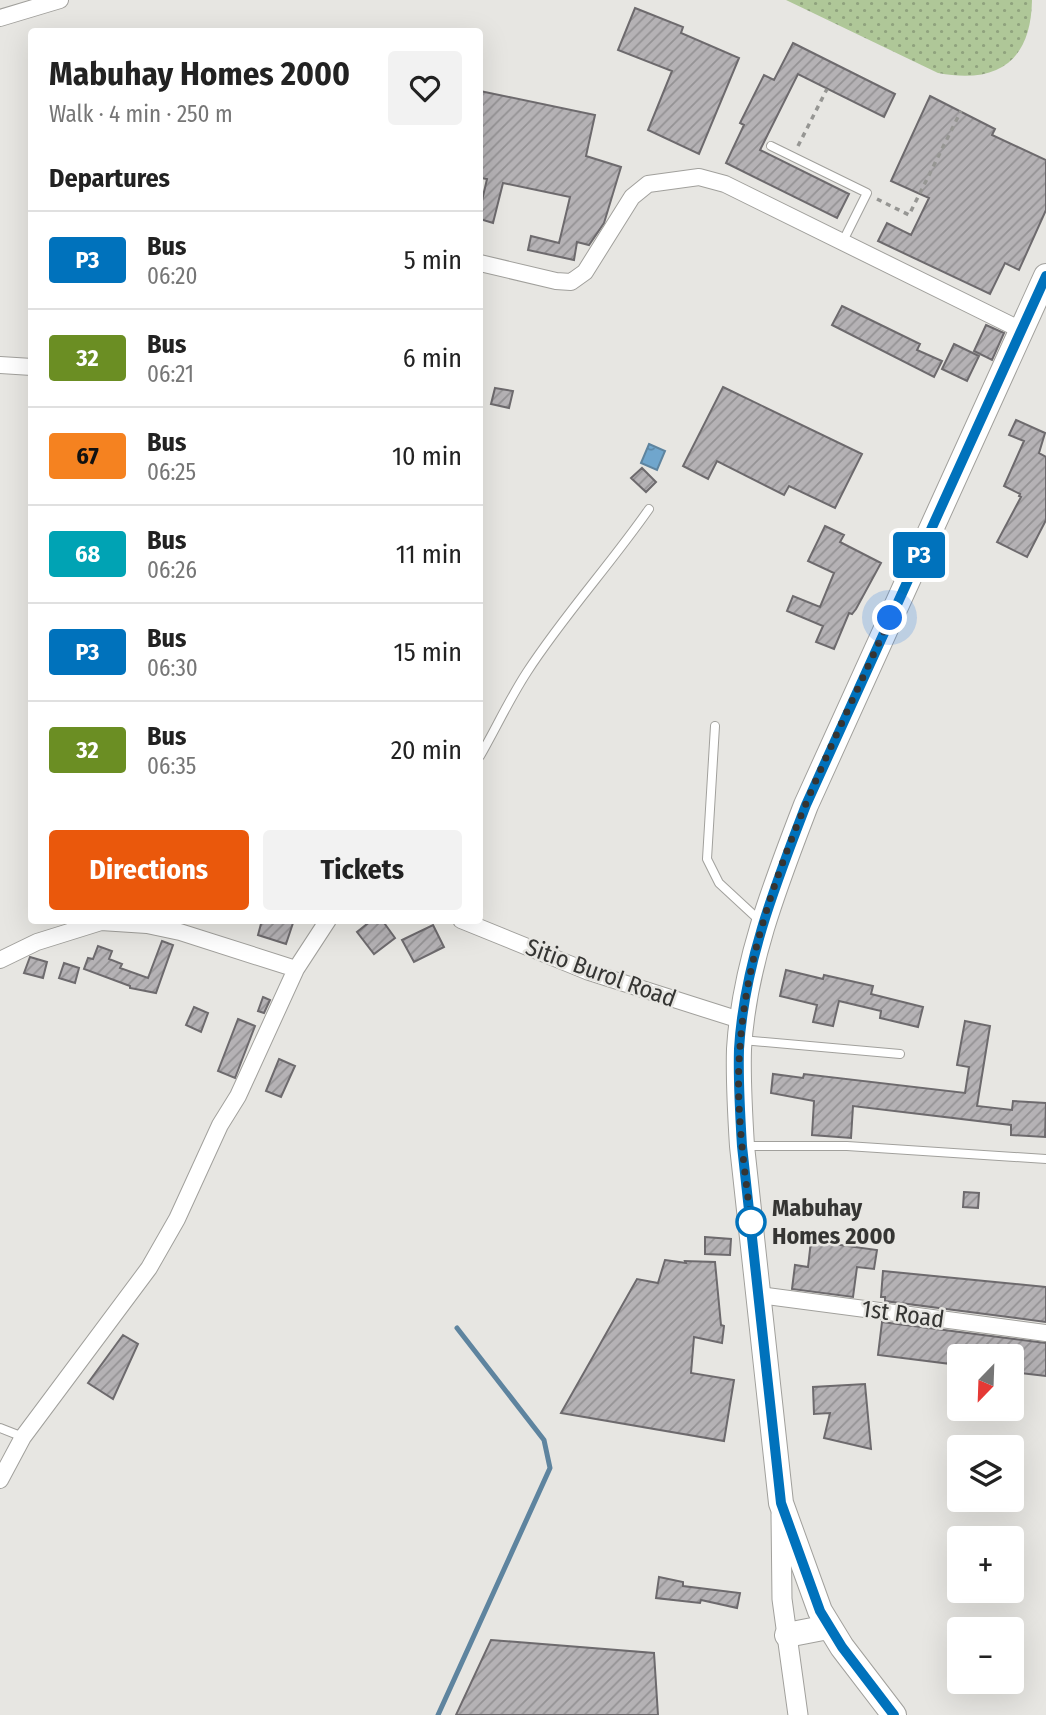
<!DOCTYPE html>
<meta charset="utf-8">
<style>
:root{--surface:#fff;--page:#f2f2f2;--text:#222;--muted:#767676;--line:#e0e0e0;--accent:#ea580c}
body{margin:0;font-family:"Fira Sans Condensed",sans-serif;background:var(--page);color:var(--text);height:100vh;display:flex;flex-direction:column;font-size:26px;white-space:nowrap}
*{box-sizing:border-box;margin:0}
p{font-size:23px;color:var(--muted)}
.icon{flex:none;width:38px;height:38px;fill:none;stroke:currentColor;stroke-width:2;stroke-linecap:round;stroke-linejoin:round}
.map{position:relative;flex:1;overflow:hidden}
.panel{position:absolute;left:28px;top:28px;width:455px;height:896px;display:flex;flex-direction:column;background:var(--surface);border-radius:7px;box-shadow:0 7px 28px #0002}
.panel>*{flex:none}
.badge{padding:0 14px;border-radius:5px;font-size:24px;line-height:46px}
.needle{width:46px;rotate:203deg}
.fabs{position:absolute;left:947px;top:1344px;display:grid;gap:14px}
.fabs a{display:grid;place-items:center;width:77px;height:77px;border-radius:7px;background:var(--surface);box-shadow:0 7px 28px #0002;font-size:35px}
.you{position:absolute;width:35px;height:35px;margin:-18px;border:5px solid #fff;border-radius:50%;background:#1a73e8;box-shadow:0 0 0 10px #1a73e833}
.map>.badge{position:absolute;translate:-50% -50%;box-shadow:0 0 0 4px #fff}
h2{padding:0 21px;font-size:26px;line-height:63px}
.round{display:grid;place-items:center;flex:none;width:74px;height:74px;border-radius:7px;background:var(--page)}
.head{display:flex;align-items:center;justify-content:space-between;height:119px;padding:0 21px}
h1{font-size:33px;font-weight:700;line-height:52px}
.action{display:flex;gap:14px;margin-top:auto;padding:14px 21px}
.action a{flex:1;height:80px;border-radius:7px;background:var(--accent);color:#fff;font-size:28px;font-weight:700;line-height:80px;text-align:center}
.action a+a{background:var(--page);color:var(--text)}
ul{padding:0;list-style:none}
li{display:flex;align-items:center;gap:21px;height:98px;padding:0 21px;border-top:2px solid var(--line)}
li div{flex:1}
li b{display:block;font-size:26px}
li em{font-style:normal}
li .badge{min-width:77px;font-weight:700;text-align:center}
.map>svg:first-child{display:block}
.park{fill:url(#park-dots)}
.water{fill:url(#water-ripples);stroke:#5e849f;stroke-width:2}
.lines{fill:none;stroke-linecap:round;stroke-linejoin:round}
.stream{stroke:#5e849f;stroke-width:5}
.building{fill:url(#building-hatch);stroke:#6d6a6d;stroke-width:2}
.service-casing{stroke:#a1a09c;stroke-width:10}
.minor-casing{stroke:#a1a09c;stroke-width:18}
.tertiary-casing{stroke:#a1a09c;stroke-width:21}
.primary-casing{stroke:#a1a09c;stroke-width:26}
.path{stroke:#969693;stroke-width:3.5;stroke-dasharray:5 5;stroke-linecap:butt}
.service{stroke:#fff;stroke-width:8}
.minor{stroke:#fff;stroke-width:16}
.tertiary{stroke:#fff;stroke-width:19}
.primary{stroke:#fff;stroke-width:24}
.line-casing{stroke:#fff;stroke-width:16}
.line{stroke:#0072bc;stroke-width:10}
.walk{stroke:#353533;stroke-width:7;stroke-dasharray:0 12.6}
.stop-dot{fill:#fff;stroke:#0072bc;stroke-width:3.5}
.labels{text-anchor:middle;stroke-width:5;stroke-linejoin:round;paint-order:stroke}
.street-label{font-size:24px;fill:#353533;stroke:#e7e6e2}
.stop-label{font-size:24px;font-weight:bold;fill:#353533;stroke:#e7e6e2;text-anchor:start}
</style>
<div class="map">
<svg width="1046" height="1715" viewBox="0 0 1046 1715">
<defs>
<pattern id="park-dots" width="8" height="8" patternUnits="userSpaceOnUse" patternTransform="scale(1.75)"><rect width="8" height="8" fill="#afc798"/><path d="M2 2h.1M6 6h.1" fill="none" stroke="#8fa27d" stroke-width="1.8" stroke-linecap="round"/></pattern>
<pattern id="water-ripples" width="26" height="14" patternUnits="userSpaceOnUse" patternTransform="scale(1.75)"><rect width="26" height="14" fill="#70a6cd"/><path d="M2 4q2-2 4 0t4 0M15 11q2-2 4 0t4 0" fill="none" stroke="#5d88a7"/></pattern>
<pattern id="building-hatch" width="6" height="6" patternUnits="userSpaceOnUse" patternTransform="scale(1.75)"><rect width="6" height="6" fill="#b5b2b5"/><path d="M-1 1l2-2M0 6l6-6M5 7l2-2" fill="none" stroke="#949294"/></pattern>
</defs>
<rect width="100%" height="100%" fill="#e7e6e2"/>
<path class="park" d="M786,0H1032C1031,62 997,84 938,73Z"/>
<path class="water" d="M649,444L665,451L657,470L641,463Z"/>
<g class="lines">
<path class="stream" d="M438,1715L550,1468L544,1440L457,1328"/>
</g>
<path class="building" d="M635,8L683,27L681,33L739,58L699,154L648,130L672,71L618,50Z
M793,43L895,94L884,117L798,74L760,150L849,194L837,218L726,163L744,125L740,123L764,75L774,80Z
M480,91L595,115L586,156L621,167L604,223L589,245L577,242L574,260L528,250L531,236L559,243L570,197L503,183L493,223L480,219V209L487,179L480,178Z
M930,96L995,129L992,135L1046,160V210L1019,270L1005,263L990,294L878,241L887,223L911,235L929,198L891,181Z
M842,306L920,344L917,350L942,361L934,377L832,325Z
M986,325L1004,333L992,360L974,351Z
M954,344L979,356L967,381L942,369Z
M723,387L862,454L835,508L789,486L784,495L717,461L708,479L683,466Z
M495,388L513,391L509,408L491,404Z
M1016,420L1045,433L1039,453L1046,457V520L1027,557L997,542L1021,497L1019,496L1020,494L1004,486L1024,441L1009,435Z
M642,468L656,482L646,492L631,478Z
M825,526L844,535L840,542L881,563L856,609L852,614L849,613L834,649L816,642L823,626L787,611L793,596L820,607L834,573L808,561Z
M262,920H294L286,944L258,935Z
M372,920H382L395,938L374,954L357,932Z
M433,925L444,947L414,962L402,940Z
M162,941L173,945L156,993L130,988V986L84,969L88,958L93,959L98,946L112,951L109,959L122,964L120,968L148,978Z
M30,957L47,962L43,978L24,973Z
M64,963L79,968L75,983L59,978Z
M786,970L823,979L824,975L873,986L871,994L923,1007L918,1027L880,1018L881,1011L839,1001L833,1026L813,1022L817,1005L780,996Z
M263,997L270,1000L264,1013L258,1011Z
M194,1007L208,1013L201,1032L186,1025Z
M238,1019L255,1026L235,1078L218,1071Z
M965,1021L990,1026L977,1106L1012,1110L1013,1101L1046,1103L1045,1137L1011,1135V1125L853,1106L851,1138L812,1135L814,1101L771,1093L773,1074L803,1078L804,1074L965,1093L969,1067L957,1065Z
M279,1059L295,1066L281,1097L266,1091Z
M964,1192L979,1193L978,1208L963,1207Z
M705,1237L731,1239L730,1255L705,1254Z
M811,1241L877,1250L874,1269L857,1267L853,1297L792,1289L795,1265L808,1267Z
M665,1260L686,1263L685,1261L715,1262L721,1325L724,1326L722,1343L694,1337L691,1373L734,1380L724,1441L561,1413L637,1279L658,1283Z
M883,1271L1046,1287V1322L885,1301V1297H881Z
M882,1322L1046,1343V1376L1012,1372V1356H959V1365L878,1355Z
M123,1335L138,1344L113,1399L88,1383Z
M865,1384L871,1449L824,1438L830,1413L814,1414L813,1387Z
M659,1577L683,1582V1586L740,1593L737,1608L701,1600L700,1603L656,1598Z
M491,1640L654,1653L658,1715H456Z"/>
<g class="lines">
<defs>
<path id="service" d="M771,146L867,193L843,241
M715,726L707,859L719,883L759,920
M480,756C496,728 510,698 527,672C564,615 610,565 649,509
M742,1040L900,1054
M745,1146H847L1046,1159
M0,1428L23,1437"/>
<path id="minor" d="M0,18L60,0
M480,263L556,281L571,282L585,272L632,197L648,184L699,177L725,184L1021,330
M0,365L32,367
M461,920L589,972L743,1021
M0,960L37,942L101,922L147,925L180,932L296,969
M759,1295L1046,1333
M0,1480L23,1437L149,1268L177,1219L220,1125L238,1096L296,969L328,920"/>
<path id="tertiary" d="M781,1514L782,1599L798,1715"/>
<path id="primary" d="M787,1635L828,1627
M894,1715L842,1647L820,1611L781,1503L742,1146C740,1114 738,1081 739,1049C744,964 776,883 806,805L1046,276"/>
</defs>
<use href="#service" class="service-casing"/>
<use href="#minor" class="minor-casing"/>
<use href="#tertiary" class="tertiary-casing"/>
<use href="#primary" class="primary-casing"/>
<path class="path" d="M798,146L827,89
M877,199L909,215L961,111"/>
<use href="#service" class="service"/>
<use href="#minor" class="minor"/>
<use href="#tertiary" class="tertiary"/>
<use href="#primary" class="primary"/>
</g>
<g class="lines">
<defs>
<path id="line" d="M894,1715L842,1647L820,1611L781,1503L742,1146C740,1114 738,1081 739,1049C744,964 776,883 806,805L1046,276"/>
</defs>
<use href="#line" class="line-casing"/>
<use href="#line" class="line"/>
<path class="walk" d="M751,1222C744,1164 735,1106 740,1047C750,898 830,753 890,618"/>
</g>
<circle class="stop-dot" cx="751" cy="1222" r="14"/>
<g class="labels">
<g class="street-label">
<text transform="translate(601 973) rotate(20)" y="8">Sitio Burol Road</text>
<text transform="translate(903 1314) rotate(8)" y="8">1st Road</text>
</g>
<g class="stop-label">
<text x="772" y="1216">Mabuhay<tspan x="772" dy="28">Homes 2000</tspan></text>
</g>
</g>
</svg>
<div class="fabs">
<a><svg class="needle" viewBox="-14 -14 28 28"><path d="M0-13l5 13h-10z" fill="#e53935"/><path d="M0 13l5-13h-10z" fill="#767676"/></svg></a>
<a><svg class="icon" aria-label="layers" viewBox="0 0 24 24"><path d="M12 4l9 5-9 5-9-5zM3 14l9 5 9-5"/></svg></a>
<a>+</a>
<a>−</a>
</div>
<div class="you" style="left:890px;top:618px"></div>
<b class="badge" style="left:919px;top:555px;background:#0072bc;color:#fff">P3</b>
<section class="panel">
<div class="head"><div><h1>Mabuhay Homes 2000</h1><p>Walk · 4 min · 250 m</p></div><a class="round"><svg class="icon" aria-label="heart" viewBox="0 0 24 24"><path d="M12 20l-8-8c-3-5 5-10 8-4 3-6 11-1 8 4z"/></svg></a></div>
<h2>Departures</h2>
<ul>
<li><span class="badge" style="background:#0072bc;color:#fff">P3</span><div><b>Bus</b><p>06:20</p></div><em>5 min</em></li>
<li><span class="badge" style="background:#6b8e23;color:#fff">32</span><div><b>Bus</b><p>06:21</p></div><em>6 min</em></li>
<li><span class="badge" style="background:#f58220;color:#111">67</span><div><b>Bus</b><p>06:25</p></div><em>10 min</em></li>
<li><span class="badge" style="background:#00a3b4;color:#fff">68</span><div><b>Bus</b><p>06:26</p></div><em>11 min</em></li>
<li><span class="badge" style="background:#0072bc;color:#fff">P3</span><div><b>Bus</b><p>06:30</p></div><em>15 min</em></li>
<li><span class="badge" style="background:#6b8e23;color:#fff">32</span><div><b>Bus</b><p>06:35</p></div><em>20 min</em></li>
</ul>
<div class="action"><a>Directions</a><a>Tickets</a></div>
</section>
</div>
